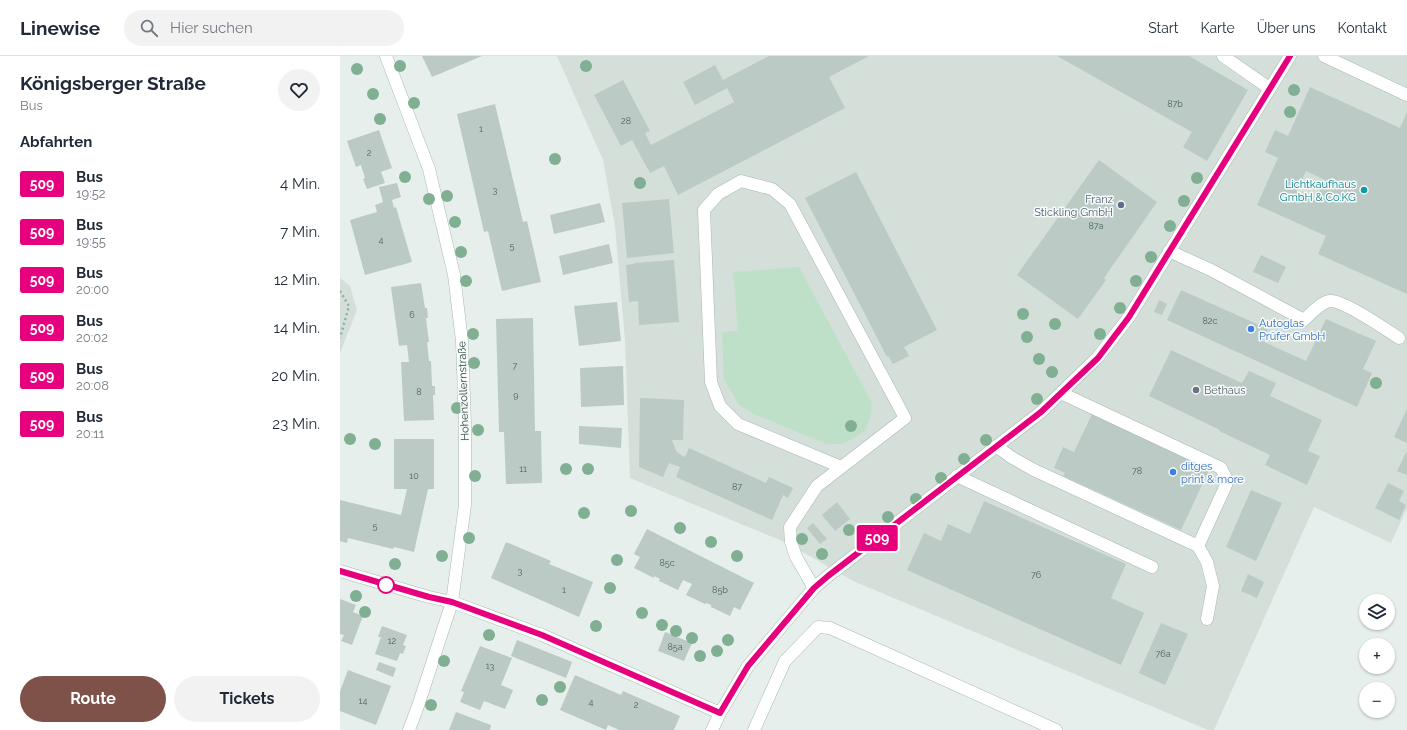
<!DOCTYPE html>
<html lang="de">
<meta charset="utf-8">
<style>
:root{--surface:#fff;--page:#f2f2f3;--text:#1f2937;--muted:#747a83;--line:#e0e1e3;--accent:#7f5249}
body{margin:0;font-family:Raleway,sans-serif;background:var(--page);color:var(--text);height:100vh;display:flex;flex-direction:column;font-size:15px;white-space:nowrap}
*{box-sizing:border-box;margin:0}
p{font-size:13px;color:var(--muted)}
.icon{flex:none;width:22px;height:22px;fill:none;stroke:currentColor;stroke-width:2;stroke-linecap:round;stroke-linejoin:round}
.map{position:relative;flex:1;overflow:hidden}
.drawer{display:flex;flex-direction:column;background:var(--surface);width:340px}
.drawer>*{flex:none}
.badge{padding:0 8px;border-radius:3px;font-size:14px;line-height:26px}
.tools{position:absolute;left:1019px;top:538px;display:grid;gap:8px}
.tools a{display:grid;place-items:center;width:36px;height:36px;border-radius:50%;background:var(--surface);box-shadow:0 1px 3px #0004;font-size:20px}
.map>.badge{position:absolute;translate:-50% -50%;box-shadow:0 0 0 2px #fff}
h2{padding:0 20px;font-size:15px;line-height:36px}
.round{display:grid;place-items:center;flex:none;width:42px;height:42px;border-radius:21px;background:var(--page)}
.headline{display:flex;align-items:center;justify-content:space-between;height:68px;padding:0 20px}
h1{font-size:19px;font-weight:700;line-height:30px}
.cta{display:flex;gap:8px;margin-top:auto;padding:8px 20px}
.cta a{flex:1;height:46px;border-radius:24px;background:var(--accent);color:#fff;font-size:16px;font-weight:700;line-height:46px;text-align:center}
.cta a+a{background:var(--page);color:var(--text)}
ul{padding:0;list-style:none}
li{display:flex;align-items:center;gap:12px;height:48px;padding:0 20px}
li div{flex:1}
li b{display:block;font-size:15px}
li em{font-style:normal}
li .badge{min-width:44px;font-weight:700;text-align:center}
header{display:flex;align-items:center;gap:24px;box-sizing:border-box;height:56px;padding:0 20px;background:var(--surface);border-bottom:1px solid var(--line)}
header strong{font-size:19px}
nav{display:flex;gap:22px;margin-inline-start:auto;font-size:14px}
.search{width:280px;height:36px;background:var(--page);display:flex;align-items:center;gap:10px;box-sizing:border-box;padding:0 14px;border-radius:22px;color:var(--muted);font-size:15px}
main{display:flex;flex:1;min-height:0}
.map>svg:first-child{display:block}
.built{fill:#d4dfda}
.green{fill:#bfe0c8}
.building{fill:#bbcac4;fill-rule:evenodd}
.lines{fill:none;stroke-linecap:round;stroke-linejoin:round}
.lane-casing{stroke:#a8b8b2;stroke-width:13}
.street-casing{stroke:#a8b8b2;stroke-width:13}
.path{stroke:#86b3a5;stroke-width:2.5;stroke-dasharray:2 3;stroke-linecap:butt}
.lane{stroke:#fff;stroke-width:12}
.street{stroke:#fff;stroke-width:12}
.tree{fill:#80af93}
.line-casing{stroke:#fff;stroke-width:9}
.line{stroke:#e6007e;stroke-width:6}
.culture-dot{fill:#0f9aa8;stroke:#f7fbf9;stroke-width:1.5}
.service-dot{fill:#5c6f8a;stroke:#f7fbf9;stroke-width:1.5}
.shop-dot{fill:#3f7fe0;stroke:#f7fbf9;stroke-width:1.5}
.worship-dot{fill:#6b7280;stroke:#f7fbf9;stroke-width:1.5}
.stop-dot{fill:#fff;stroke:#e6007e;stroke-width:2}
.labels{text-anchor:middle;stroke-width:3;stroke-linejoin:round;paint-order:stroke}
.number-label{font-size:9px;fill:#4a645c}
.culture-label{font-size:11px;fill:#0d838f;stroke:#f7fbf9;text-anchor:end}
.service-label{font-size:11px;fill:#4e5e75;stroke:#f7fbf9;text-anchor:end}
.shop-label{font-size:11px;fill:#366cbe;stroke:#f7fbf9;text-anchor:start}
.worship-label{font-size:11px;fill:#5b616d;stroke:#f7fbf9;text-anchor:start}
.street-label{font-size:11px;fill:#24423a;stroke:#f7fbf9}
</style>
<header>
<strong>Linewise</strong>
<div class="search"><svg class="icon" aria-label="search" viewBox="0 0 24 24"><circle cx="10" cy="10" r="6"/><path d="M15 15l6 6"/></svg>Hier suchen</div>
<nav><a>Start</a><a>Karte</a><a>Über uns</a><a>Kontakt</a></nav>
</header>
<main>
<section class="drawer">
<div class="headline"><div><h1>Königsberger Straße</h1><p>Bus</p></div><a class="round"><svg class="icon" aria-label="heart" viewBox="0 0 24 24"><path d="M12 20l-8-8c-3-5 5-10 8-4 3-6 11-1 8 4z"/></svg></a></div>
<h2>Abfahrten</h2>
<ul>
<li><span class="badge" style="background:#e6007e;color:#fff">509</span><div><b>Bus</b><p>19:52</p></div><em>4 Min.</em></li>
<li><span class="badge" style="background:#e6007e;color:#fff">509</span><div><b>Bus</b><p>19:55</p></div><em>7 Min.</em></li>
<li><span class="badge" style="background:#e6007e;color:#fff">509</span><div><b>Bus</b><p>20:00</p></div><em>12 Min.</em></li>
<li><span class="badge" style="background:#e6007e;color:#fff">509</span><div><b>Bus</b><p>20:02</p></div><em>14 Min.</em></li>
<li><span class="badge" style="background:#e6007e;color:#fff">509</span><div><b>Bus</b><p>20:08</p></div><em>20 Min.</em></li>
<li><span class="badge" style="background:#e6007e;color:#fff">509</span><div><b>Bus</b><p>20:11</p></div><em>23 Min.</em></li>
</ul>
<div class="cta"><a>Route</a><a>Tickets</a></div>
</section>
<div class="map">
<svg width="1067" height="674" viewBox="0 0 1067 674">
<rect width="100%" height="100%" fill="#e6efeb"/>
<path class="built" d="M217,0H1067V452L1051,487L974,451L874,674H868L513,525L447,487L290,422L285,284L275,170L263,104Z
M0,222L10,230L17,254L0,297Z"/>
<path class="green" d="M459,211L532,347L530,362L525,375L503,388H486L414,358L399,349L384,323L382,276L398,275L393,216Z"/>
<path class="building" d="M82,0H142L92,21Z
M429,0H529L489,21L505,52L338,139L324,110L310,117L292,84L281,90L254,39L283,24L310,75L305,77L311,89L394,46L387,32L355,49L343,26L375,9L383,24Z
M717,0H849L908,34L867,105L843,91L852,76Z
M970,31L1060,72L1067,56V238L978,198L986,180L917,149L938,102L925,96L935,74L948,80ZM966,115L985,124L975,144L956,136Z
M155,48L183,166L187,165L201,226L162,235L148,175L144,176L117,58Z
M39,74L52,112L41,116L45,127L27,133L23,123L25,122L21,109L16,111L7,85Z
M759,104L817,146L764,222L766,224L738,263L677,219Z
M516,116L597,274L564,291L569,300L553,308L548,300L547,301L465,142Z
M57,127L61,141L52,144L54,152L56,151L72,206L25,219L10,164L37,156L35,149L43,146L39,131Z
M329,143L334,197L287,202L282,147Z
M260,147L265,166L214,178L210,159Z
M269,188L273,207L223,219L219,200Z
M921,199L946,211L938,227L913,216Z
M334,204L339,266L299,269L298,245L289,246L286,209L294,208V207Z
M81,227L85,252H87L88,262H86L89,286H87L89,305H91L92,330H95V339H93L94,364L64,365L61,306H69L67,289L59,290L51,231Z
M841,234L928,273L922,285L966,305L986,263L1036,285L1023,313L1032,317L1017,351L827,264Z
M819,244L827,248L822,259L814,256Z
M277,246L281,285L239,290L234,250Z
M193,262L195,375H201L202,427L166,428L164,376H159L156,263Z
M831,294L902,327L909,315L936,327L930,340L982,364L968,395L980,400L967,429L925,409L930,399L879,375L880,374L809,340Z
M283,310L284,349L241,351L240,312Z
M300,342L344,344L343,384H332L336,395L341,399L345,401L349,392L426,427L429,421L453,432L448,442L443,439L432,464L336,421L340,411L329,407L323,421L299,411Z
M1067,353V387L1054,381Z
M752,358L870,412L841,474L723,420L725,417L714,412L723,391L734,396Z
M239,370L282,372L281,392L239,388Z
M54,383H94V433H88L74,496L54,491L53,493L8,482L7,487L0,485V444L61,459L67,433H54Z
M1067,395V419L1057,415Z
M1048,427L1064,435L1059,445L1066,449L1059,464L1035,452Z
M911,434L942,447L916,505L886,491Z
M644,445L786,508L771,542L804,557L781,609L567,514L584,477L601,485L608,468L630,478Z
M497,446L510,463L495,475L482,459Z
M473,467L487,483L480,488L467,472Z
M307,473L414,527L400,554L394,551L390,560L371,551V549L369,548L366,547L365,548L346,539L352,528L343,524L338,534L319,525L320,523L314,520V522L294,512L300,501L294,498Z
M166,486L211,505L209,508L253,526L239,561L151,522Z
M908,518L924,526L917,542L901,535Z
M0,543L16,549L13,556L23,560L12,589L1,585L4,579L0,578Z
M821,567L848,578L825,629L799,617Z
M42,570L67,579L63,589L66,590L63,598L60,597L57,605L35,598L41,581H38Z
M325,576L352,587L344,605L318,595Z
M177,584L232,606L226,622L171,600Z
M140,590L172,602L161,629L173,634L165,653L144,645L140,654L120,646L124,636L121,635Z
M39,606L56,612L53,621L36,614Z
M8,614L51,630L36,669L0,655V635Z
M235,619L281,639L283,635L340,660L334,674H279L268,669L266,674L220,654Z
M116,656L151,669L150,674H109Z"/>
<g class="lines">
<defs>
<path id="lane" d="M883,0L929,32
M984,0L1067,39
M829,195L871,214L964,264C971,258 981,245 991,245C1005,245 1045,273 1059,282
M656,390L671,401L694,414L858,490L886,429V422L881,412L721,337
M617,420L812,511
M858,490L867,506L873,530L867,563
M474,532L456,501L451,486L450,471L477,430L565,362L450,148L432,133L401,125L378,138L364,154L371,326L380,350L398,368L501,411
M414,674L445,605L478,571L490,572L716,674"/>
<path id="street" d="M46,0L89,113L114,219L122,285L125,369V449L112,546L78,650L69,674
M0,515L89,541L112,546L202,579L380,657
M372,674L380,657L408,610L474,532L488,520L701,356L758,301L789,261L950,0"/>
</defs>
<use href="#lane" class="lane-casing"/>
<use href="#street" class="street-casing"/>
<path class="path" d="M0,235L9,250L0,282"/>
<use href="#lane" class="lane"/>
<use href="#street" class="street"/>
</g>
<g class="tree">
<circle cx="60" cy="10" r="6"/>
<circle cx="246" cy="10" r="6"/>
<circle cx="17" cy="13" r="6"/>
<circle cx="954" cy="34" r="6"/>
<circle cx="33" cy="38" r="6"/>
<circle cx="74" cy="47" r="6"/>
<circle cx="950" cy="56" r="6"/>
<circle cx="40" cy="63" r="6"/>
<circle cx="215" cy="103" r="6"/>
<circle cx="65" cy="121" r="6"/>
<circle cx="857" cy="122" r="6"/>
<circle cx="300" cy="127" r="6"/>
<circle cx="107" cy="140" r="6"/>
<circle cx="89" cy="143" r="6"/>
<circle cx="844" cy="145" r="6"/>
<circle cx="115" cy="166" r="6"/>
<circle cx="830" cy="170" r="6"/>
<circle cx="121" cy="196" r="6"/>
<circle cx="811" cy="201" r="6"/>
<circle cx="126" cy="225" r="6"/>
<circle cx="796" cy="225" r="6"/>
<circle cx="780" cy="252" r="6"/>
<circle cx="683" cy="258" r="6"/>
<circle cx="715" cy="268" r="6"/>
<circle cx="133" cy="278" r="6"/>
<circle cx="760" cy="278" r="6"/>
<circle cx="687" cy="281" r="6"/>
<circle cx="699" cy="303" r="6"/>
<circle cx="134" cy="307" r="6"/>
<circle cx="712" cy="316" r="6"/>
<circle cx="1036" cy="327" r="6"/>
<circle cx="697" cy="343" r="6"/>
<circle cx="117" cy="352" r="6"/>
<circle cx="511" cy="370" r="6"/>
<circle cx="138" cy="374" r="6"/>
<circle cx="10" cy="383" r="6"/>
<circle cx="646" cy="384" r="6"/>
<circle cx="35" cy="388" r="6"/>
<circle cx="624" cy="403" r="6"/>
<circle cx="226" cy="413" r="6"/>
<circle cx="248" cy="413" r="6"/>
<circle cx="135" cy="420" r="6"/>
<circle cx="601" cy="422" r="6"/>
<circle cx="576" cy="443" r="6"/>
<circle cx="291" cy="455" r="6"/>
<circle cx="244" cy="457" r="6"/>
<circle cx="548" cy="461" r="6"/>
<circle cx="340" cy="472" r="6"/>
<circle cx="509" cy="474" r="6"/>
<circle cx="129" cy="482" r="6"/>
<circle cx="462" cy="483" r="6"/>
<circle cx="371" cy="486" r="6"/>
<circle cx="482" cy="498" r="6"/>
<circle cx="102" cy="500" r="6"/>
<circle cx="397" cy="500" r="6"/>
<circle cx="277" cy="504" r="6"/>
<circle cx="55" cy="508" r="6"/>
<circle cx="270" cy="532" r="6"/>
<circle cx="16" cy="540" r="6"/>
<circle cx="25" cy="556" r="6"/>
<circle cx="302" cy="557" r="6"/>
<circle cx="322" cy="569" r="6"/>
<circle cx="256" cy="570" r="6"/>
<circle cx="336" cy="575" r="6"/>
<circle cx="149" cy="579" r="6"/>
<circle cx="352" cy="582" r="6"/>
<circle cx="388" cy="584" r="6"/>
<circle cx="377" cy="595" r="6"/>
<circle cx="360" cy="600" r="6"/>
<circle cx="104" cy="605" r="6"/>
<circle cx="220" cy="631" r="6"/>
<circle cx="202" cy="644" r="6"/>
<circle cx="91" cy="649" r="6"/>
</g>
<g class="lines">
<defs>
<path id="line" d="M0,515L89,541L112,546L202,579L380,657L408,610L474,532L488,520L701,356L758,302L789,261L950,0"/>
</defs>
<use href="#line" class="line-casing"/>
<use href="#line" class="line"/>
</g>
<circle class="culture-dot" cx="1024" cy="134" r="4"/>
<circle class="service-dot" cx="781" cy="149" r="4"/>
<g class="shop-dot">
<circle cx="911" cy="273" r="4"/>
<circle cx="833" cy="416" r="4"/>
</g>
<circle class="worship-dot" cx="856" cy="334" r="4"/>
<circle class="stop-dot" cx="46" cy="529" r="8"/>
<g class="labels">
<g class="number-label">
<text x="835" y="51">87b</text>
<text x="286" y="68">28</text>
<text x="141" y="76">1</text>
<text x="29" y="100">2</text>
<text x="155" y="137">3</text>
<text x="756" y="173">87a</text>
<text x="41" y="187">4</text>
<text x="172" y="193">5</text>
<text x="72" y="262">6</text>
<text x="870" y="268">82c</text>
<text x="175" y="313">7</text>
<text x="79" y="339">8</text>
<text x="176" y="342">9</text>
<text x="183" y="416">11</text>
<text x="797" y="418">78</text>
<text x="74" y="423">10</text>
<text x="397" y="434">87</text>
<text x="35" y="473">5</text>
<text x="327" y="510">85c</text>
<text x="180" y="518">3</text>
<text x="696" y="522">76</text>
<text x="224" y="537">1</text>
<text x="380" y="537">85b</text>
<text x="52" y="588">12</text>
<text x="335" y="594">85a</text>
<text x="823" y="601">76a</text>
<text x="150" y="613">13</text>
<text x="23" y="648">14</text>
<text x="251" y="649">4</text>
<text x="296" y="652">2</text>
</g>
<g class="culture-label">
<text x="1016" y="132">Lichtkaufhaus<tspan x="1016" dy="13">GmbH &amp; Co.KG</tspan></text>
</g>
<g class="service-label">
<text x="773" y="147">Franz<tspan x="773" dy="13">Stickling GmbH</tspan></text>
</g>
<g class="shop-label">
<text x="919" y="271">Autoglas<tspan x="919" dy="13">Prüfer GmbH</tspan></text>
<text x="841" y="414">ditges<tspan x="841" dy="13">print &amp; more</tspan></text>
</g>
<g class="worship-label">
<text x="864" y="338">Bethaus</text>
</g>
<g class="street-label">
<text transform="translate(123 335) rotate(-92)" y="4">Hohenzollernstraße</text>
</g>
</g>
</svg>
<div class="tools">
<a><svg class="icon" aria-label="layers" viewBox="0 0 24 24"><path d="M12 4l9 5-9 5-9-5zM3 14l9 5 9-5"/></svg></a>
<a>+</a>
<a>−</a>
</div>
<b class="badge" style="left:537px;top:482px;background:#e6007e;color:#fff">509</b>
</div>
</main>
